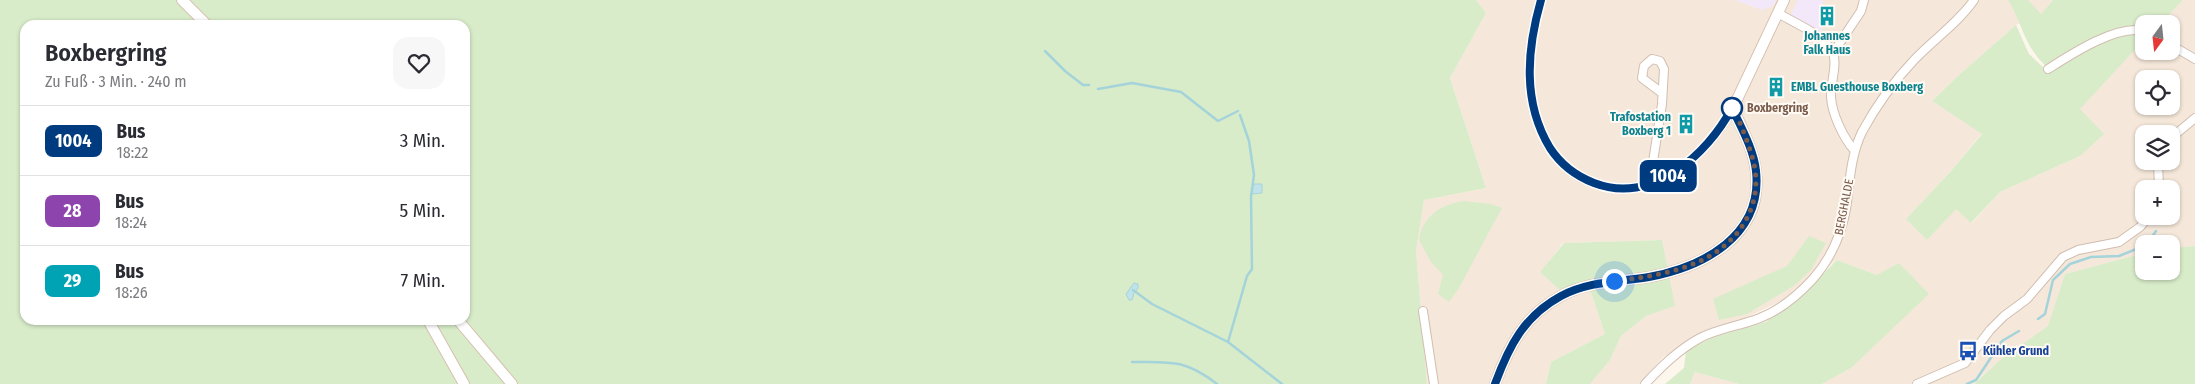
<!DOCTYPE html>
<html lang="de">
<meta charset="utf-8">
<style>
:root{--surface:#fff;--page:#f7f7f7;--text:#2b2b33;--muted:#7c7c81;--line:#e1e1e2}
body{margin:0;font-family:"Fira Sans Condensed",sans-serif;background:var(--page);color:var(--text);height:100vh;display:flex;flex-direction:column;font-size:19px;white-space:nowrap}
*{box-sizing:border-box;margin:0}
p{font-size:16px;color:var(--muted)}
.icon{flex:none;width:28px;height:28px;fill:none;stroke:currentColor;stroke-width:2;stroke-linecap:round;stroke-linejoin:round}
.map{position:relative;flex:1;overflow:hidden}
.sheet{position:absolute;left:20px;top:20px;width:450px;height:305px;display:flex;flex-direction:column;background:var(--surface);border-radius:15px;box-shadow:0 1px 4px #0004}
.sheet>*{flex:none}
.badge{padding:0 10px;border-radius:8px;font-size:18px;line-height:32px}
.needle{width:32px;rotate:195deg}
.tools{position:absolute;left:2135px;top:15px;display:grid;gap:10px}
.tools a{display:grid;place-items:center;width:45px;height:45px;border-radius:10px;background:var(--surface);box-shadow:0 1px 4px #0004;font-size:25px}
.you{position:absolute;width:25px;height:25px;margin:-12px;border:4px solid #fff;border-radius:50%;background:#1a73e8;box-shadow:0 0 0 8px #1a73e833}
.map>.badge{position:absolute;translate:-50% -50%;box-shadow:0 0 0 2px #fff}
.round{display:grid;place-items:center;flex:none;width:52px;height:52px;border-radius:15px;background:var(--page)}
.headline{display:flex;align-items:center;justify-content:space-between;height:85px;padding:0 25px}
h1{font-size:24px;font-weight:600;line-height:38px}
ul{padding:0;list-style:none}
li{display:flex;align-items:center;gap:15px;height:70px;padding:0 25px;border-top:1px solid var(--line)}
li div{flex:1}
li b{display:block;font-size:19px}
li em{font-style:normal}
li .badge{min-width:55px;font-weight:700;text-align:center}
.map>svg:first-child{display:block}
.residential{fill:#f5e8da;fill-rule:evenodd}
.education{fill:#f3e8fa}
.green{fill:#d8ecc9;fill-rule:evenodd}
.water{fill:#bfe3e8;stroke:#a5d3da}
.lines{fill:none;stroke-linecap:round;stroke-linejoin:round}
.stream{stroke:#a5d3da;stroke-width:2.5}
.street-casing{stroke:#d1beb0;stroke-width:10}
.secondary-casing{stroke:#d6c0b0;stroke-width:12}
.street{stroke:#fff;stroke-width:8}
.secondary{stroke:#fff;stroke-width:10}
.line-casing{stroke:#fff;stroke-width:11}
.line{stroke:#003b80;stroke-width:8}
.walk{stroke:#7a5c4d;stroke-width:5;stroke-dasharray:0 9}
.stop-dot{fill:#fff;stroke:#003b80;stroke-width:2.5}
.labels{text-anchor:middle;stroke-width:4;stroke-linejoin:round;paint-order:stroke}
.culture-label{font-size:12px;font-weight:bold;fill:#0d838f;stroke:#fffaf3}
.stop-label{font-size:12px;font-weight:bold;fill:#7a5c4d;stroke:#fffaf3;text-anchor:start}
.street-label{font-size:12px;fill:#7a5c4d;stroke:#fffaf3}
.transit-label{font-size:12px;font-weight:bold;fill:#164399;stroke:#fffaf3;text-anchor:start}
</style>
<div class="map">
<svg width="2195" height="384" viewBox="0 0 2195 384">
<rect width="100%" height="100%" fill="#fdf6ec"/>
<path class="residential" d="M1476,0H2053L2041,14L2016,25L1960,74L1932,101L1982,133L1951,171L1906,219L1956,209L1972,223L2000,192L2080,156L2079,109L2144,40V51H2171V24H2160L2183,0H2195V246L2171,248V244H2144V253L2065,274L2049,326L2000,360L1973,384H1822L1851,368L1877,275L1837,260L1785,299L1663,357L1639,384H1590L1610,360L1621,336L1646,316L1674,306L1662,240L1563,243L1540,273L1587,281L1605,334L1551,362L1546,384H1427L1416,251L1424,200L1486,188L1450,78L1486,13ZM2144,79H2171V106H2144ZM2144,134H2171V161H2144ZM2144,189H2171V216H2144Z
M1695,372L1739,384H1690Z"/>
<path class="education" d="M1735,0H1776L1773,6L1762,10Z
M1798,0H1823L1821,33L1790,16Z"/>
<path class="green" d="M0,0H1476L1486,13L1450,78L1486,188L1424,200L1416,251L1427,384H0ZM25,25H465V320H25Z
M2008,0H2028L2041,14L2053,0H2183L2160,24H2144V40L2080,109L2104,134L2080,156L2000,192L1971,223L1956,209L1927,240L1906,219L1951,171L1982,134L1932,101L1960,74L2016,25L2029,54L2047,71L2048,68C2023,46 2024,26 2008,0Z
M1464,201L1491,204L1502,208L1459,288L1449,302L1438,294L1443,275L1431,262L1419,240C1422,216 1442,204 1464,201Z
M1809,236L1826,243L1811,270L1795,285L1747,314L1719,320L1713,299L1787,266Z
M1662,240L1675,306L1646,316L1621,336L1610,360L1590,384H1546L1551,362L1605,334L1587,281L1560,290L1540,272L1564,243Z
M2195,246V384H1974L2000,360L2048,326L2065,274L2144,253V271H2171V248Z
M1837,260L1877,275L1899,263L1929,294L1851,368L1822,384H1739L1695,372L1690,384H1665L1684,368L1686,351L1714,337L1766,322L1797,300Z"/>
<path class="water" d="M1253,184H1262V193L1251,194Z
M1134,283L1138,284V288L1134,293L1132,300H1129L1126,294Z"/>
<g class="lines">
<path class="stream" d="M1045,51L1065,71L1083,85H1089
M1098,89L1132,83L1181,92L1218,121L1238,111
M2147,244L2156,231
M1133,290L1152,304L1228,342L1282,384
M2038,319L2045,314L2053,280L2070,264L2091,257L2119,256L2144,246
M1228,342L1247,276L1252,269L1251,197L1254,175L1249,141L1240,115
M1132,362C1171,362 1185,359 1217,384
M1967,384L1976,380L2002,341L2019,331"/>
<defs>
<path id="street" d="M1541,0C1527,49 1522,102 1550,148C1560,164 1576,177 1594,183C1652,204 1706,156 1733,108
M1778,13C1794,23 1818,32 1830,48C1840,60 1830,82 1831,97C1832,114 1843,137 1854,150
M2171,45L2195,59
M1833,53L1861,11L1864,0
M2048,69C2070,55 2117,24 2144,31
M2171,138L2195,118
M2158,161L2159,189
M1657,182L1652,168L1662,104L1664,69L1660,61L1652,59L1644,66L1642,78L1662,93
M1423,311L1434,384
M1645,384C1661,367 1678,350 1700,338C1719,328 1740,326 1760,318C1780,310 1798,295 1812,280C1830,260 1841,236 1846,209C1850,183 1850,157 1862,132C1876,106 1894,81 1915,59C1934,39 1958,23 1974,0
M1917,384L1965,363L1990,330L2004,316L2027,299L2063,257L2078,250L2119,242L2140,227L2149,216"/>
<path id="secondary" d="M182,0L207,25
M428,320L464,384
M458,320L512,384
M1495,384C1509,346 1524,316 1561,296C1588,281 1619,282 1649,277C1703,267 1763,236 1756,172C1754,150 1741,127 1733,108L1784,0"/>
</defs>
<use href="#street" class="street-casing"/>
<use href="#secondary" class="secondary-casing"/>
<use href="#street" class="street"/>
<use href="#secondary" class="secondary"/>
</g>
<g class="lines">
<defs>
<path id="line" d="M1495,384C1509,346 1524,316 1561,296C1589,281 1619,282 1649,277C1703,267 1763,236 1756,171C1754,150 1741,127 1732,108C1707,155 1652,205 1594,183C1576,176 1561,165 1550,148C1522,102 1527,49 1541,0"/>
</defs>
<use href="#line" class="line-casing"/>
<use href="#line" class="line"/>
<path class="walk" d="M1614,281C1665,275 1723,266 1748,216C1758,195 1758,174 1751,153C1746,138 1740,120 1732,108"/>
</g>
<defs>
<symbol id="building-bare" viewBox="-9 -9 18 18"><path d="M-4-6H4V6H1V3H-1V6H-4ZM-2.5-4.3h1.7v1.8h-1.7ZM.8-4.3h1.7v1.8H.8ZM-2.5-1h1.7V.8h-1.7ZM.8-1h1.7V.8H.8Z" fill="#0f9aa8" stroke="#fffaf3" stroke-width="2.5" paint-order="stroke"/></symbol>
<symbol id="bus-bare" viewBox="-9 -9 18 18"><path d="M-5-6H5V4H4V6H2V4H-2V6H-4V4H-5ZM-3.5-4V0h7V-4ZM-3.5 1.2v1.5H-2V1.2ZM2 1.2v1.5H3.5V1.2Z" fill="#1a4fb4" stroke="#fffaf3" stroke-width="2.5" paint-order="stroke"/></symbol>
</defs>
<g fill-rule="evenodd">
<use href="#building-bare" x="1813" y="2" width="28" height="28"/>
<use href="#building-bare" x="1762" y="73" width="28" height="28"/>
<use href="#building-bare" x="1672" y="110" width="28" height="28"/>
<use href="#bus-bare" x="1954" y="337" width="28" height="28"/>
</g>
<circle class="stop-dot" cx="1732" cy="108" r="10"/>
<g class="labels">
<g class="culture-label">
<text x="1827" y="40">Johannes<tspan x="1827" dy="14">Falk Haus</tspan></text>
<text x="1791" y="91" text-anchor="start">EMBL Guesthouse Boxberg</text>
<text x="1671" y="121" text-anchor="end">Trafostation<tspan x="1671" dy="14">Boxberg 1</tspan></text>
</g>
<g class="stop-label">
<text x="1747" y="112">Boxbergring</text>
</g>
<g class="street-label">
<text transform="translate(1844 207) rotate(-79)" y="4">BERGHALDE</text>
</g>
<g class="transit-label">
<text x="1983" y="355">Kühler Grund</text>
</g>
</g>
</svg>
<div class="tools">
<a><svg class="needle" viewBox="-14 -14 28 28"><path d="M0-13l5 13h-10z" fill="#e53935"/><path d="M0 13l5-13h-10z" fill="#7c7c81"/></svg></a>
<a><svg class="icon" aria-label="locate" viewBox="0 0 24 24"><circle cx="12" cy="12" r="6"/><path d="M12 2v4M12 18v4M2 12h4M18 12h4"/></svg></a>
<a><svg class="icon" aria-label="layers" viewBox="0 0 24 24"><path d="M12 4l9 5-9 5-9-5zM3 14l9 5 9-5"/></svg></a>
<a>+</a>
<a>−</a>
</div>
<div class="you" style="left:1614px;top:281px"></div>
<b class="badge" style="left:1668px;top:176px;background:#003b80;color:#fff">1004</b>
<section class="sheet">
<div class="headline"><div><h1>Boxbergring</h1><p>Zu Fuß · 3 Min. · 240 m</p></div><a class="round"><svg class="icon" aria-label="heart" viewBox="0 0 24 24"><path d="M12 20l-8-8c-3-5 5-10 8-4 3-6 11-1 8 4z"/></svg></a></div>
<ul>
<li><span class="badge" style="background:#003b80;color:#fff">1004</span><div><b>Bus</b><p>18:22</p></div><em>3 Min.</em></li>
<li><span class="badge" style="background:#8e44ad;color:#fff">28</span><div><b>Bus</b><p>18:24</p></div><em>5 Min.</em></li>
<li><span class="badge" style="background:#00a3b4;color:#fff">29</span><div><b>Bus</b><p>18:26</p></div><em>7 Min.</em></li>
</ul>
</section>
</div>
